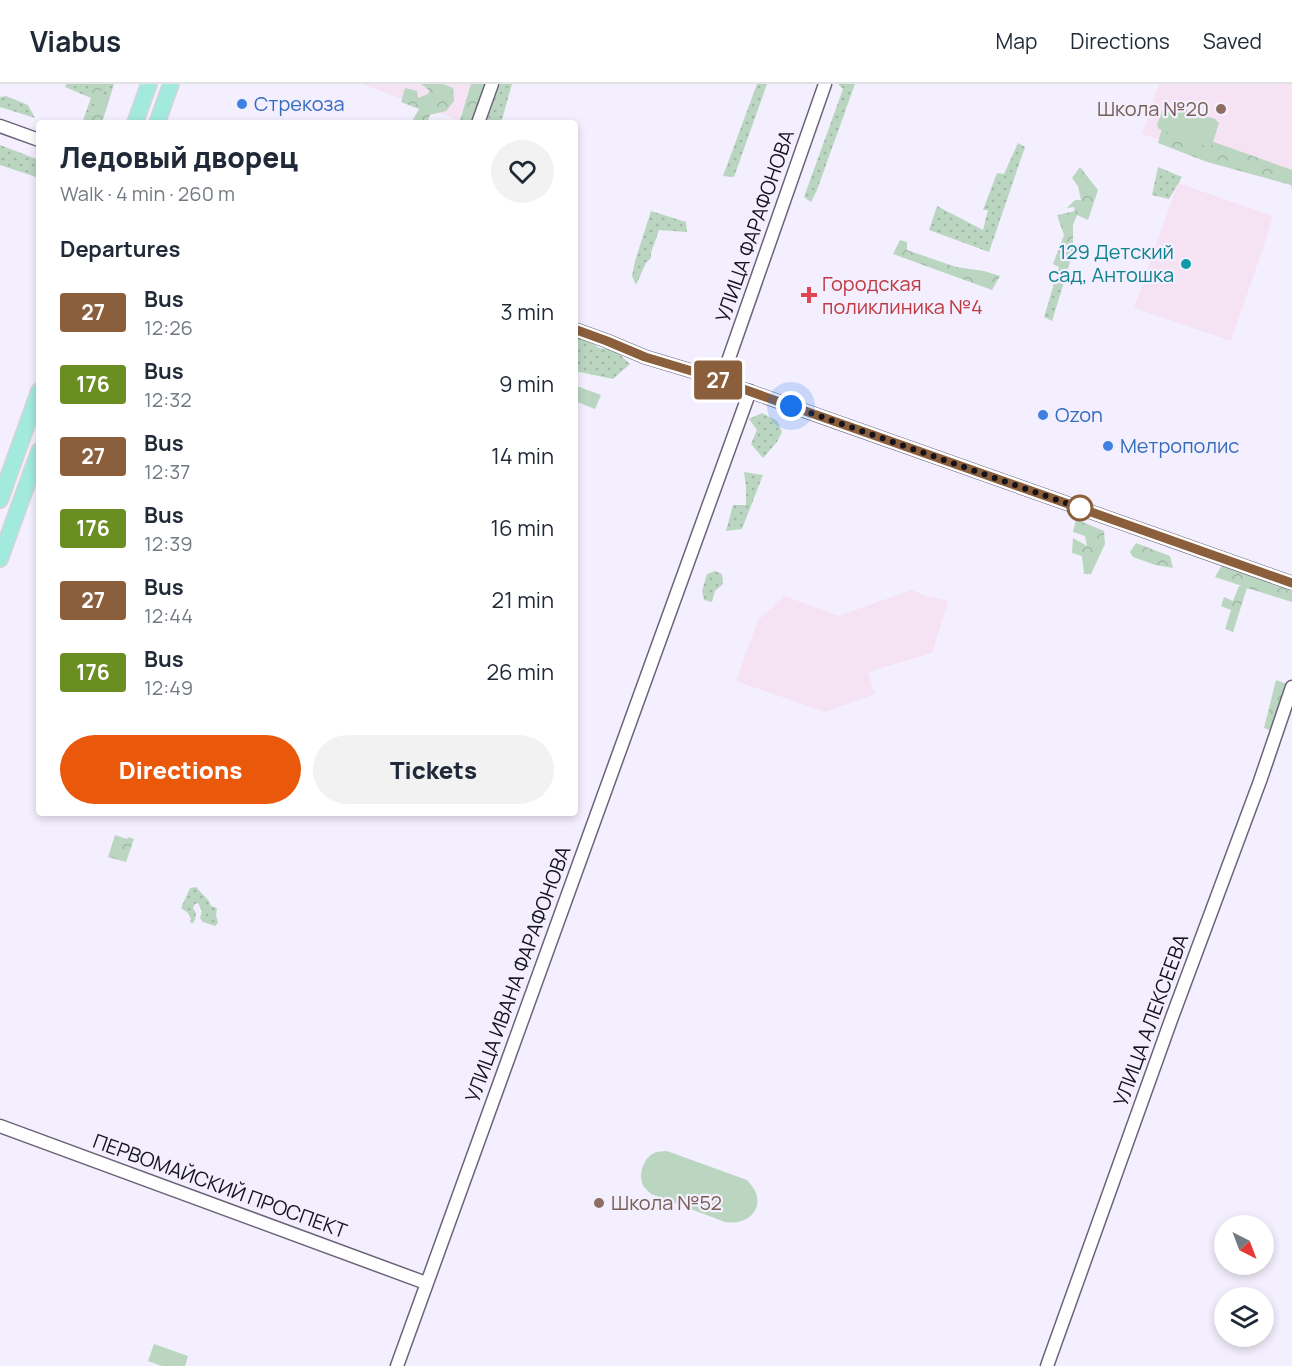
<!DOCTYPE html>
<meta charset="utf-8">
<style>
:root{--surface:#fff;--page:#f2f2f3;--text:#1f2937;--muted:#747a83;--line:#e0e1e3;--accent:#ea580c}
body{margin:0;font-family:Manrope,sans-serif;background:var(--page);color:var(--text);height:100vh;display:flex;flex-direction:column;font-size:22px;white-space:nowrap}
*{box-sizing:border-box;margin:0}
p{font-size:20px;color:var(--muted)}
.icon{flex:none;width:33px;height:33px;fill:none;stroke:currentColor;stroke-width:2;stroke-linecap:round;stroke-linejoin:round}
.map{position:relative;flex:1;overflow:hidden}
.details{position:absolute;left:36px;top:36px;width:542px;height:696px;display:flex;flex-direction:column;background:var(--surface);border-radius:6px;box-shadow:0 3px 9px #0003}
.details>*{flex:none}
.badge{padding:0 12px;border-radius:4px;font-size:21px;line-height:39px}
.needle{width:39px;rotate:138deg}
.controls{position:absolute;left:1214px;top:1131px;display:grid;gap:12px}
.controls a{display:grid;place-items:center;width:60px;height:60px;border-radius:50%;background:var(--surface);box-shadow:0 3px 9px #0003;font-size:30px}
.you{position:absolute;width:30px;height:30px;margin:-15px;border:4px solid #fff;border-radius:50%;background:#1a73e8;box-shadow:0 0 0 9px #1a73e833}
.map>.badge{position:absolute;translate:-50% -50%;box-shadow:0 0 0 3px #fff}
h2{padding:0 24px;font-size:22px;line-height:54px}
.round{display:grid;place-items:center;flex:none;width:63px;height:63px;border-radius:32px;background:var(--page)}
.summary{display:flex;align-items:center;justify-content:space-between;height:102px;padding:0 24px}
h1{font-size:28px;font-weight:800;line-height:45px}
.action{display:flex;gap:12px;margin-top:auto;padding:12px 24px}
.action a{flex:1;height:69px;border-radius:36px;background:var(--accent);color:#fff;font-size:24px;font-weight:800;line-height:69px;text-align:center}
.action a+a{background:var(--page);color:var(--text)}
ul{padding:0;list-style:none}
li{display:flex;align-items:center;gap:18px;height:72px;padding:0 24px}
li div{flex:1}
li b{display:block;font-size:22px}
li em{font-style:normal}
li .badge{min-width:66px;font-weight:700;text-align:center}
header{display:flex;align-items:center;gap:36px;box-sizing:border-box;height:84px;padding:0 30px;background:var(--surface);border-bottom:2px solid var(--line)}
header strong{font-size:28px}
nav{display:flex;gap:33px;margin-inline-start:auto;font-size:21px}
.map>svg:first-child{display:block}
.education{fill:#f5e2f2}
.grass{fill:url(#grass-dots)}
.forest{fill:url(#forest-crowns)}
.pitch{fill:#bad6c1}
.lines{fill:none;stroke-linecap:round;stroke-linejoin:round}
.minor-casing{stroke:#6b6479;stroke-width:15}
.major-casing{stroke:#d5d5d6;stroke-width:18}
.minor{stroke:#fff;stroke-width:12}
.major{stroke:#a2eadd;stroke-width:15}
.line-casing{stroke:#fff;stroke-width:14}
.line{stroke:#8b5e3c;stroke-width:9}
.walk{stroke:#15131b;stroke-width:6;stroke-dasharray:0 10.8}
.shop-dot{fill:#3f7fe0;stroke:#f4effe;stroke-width:2}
.education-dot{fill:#8d6e63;stroke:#f4effe;stroke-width:2}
.culture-dot{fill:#0f9aa8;stroke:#f4effe;stroke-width:2}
.health-dot{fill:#e0444e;stroke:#f4effe;stroke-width:2}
.stop-dot{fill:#fff;stroke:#8b5e3c;stroke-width:3}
.labels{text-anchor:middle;stroke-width:4.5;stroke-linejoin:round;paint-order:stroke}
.shop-label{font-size:20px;fill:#366cbe;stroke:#f4effe;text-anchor:start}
.education-label{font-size:20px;fill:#785e54;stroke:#f4effe;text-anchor:end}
.street-label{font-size:20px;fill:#15131b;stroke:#f4effe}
.culture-label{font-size:20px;fill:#0d838f;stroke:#f4effe;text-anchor:end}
.health-label{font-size:20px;fill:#be3a42;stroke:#f4effe;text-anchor:start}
</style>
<header>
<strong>Viabus</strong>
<nav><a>Map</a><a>Directions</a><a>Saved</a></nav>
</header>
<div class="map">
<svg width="1292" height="1282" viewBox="0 0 1292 1282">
<defs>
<pattern id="grass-dots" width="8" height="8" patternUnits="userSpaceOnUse" patternTransform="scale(1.5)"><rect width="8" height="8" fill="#bad6c1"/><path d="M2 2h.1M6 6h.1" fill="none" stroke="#9fb7a5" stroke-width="1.8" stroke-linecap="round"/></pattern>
<pattern id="forest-crowns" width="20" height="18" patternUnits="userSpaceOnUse" patternTransform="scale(1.5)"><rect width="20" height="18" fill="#bad6c1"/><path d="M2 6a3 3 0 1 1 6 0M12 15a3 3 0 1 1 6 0" fill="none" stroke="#9fb7a5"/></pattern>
</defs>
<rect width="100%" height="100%" fill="#f4effe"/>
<path class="education" d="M362,0H471L459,36Z
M1159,0H1292V99L1142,50Z
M1178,99L1273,132L1264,161L1231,257L1134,224Z
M912,506L926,512L948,517L932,569L868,588L875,610L825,628L736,597L758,536L785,512L838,532Z"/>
<path class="grass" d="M66,0H114L102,39H82L91,14L65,3Z
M500,0H512L501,39H486Z
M757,0H767L734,93L723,92Z
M838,0H855L817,106L811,118L804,113L843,5Z
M6,12L28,21L35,34L0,23V13Z
M1018,59L1025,63L989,168L929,146L937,122L983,146L988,126H983L997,89L1004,90Z
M0,61L39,76V94L0,81Z
M1158,83L1182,93L1169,115L1152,111Z
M651,127L686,138L687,148L659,146L651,169V174L646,179L636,201L632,192L635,177Z
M1059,183L1065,195L1052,237L1044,233Z
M575,253L584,254L599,264L615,266L630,280L613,295L575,287Z
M762,329L777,337L782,348L777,358L763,374L751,360L757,346L749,335Z
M744,388L763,391L742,445L726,447L733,421H746V402Z
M715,487L722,490L723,500L715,507L712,518L704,516L702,507L707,490Z
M196,803L209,817L211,822L217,824L216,831L218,839L215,842L203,838L200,834L202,827L198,819L195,820L193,824L196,829L195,836L192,840L190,837L191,835L188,829L181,824L190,804Z"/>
<path class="forest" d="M93,0H103L101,8C102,11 104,13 106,16C109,21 102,34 100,39H87L92,32L89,27L97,19L98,14L89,9L92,5Z
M421,0H443L453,4L454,17L446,27L430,31L427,39H411L419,25L401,18L405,4L417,7L418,14L428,10L429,6Z
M471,0H492L479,39H459Z
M1163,40L1292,86V105L1291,101L1207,78L1158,59Z
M1080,83L1098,106L1088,136L1077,131L1073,141V171L1064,193L1059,183L1053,180L1064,151L1057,131L1075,127L1074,123L1067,124L1075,116H1081L1078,102L1072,94Z
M900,156L907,158V166L956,183L984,187L1000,192L992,206L893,170Z
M1076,435L1104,447L1105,460L1091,490H1084L1082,472L1072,469L1073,454L1087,462L1085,452L1073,448Z
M1136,459L1170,472L1173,484L1155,481L1133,473L1130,468Z
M1222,481L1292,507V518L1247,504L1233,548L1225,545L1231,526L1221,522L1224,513L1233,517L1239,502H1242L1215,493Z
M1276,596L1290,601L1272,647L1264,644Z
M115,751L127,755L128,753L134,755L126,778L108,773Z"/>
<path class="pitch" d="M1170,21L1215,35L1219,39L1212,61L1206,62L1159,45L1157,41L1164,22Z
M574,301L601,311L595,325L575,317Z
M667,1067L747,1096C751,1101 756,1106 757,1113C760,1132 741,1141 725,1138L651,1110C651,1110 645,1104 644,1103C637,1092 643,1073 656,1068C658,1068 665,1067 667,1067Z
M154,1260L188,1272L185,1282H162L148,1277Z"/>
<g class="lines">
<defs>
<path id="minor" d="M478,39L492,0
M0,42L39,56
M574,245L607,257L645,273L695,288L1292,499
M721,297L825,0
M0,1042L426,1199
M397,1282L750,307
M1047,1282L1171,936L1260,697L1292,603"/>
<path id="major" d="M135,39L149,0
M157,39L171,0
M0,416L39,307
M0,475L39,367"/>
</defs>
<use href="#minor" class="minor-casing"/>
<use href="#major" class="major-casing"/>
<use href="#minor" class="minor"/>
<use href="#major" class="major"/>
</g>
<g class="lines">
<defs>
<path id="line" d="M574,245L607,257L645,273L695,288L1292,499"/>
</defs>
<use href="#line" class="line-casing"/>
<use href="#line" class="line"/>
<path class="walk" d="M791,322L1080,424"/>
</g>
<g class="shop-dot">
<circle cx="242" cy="20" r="6"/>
<circle cx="1043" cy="331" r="6"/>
<circle cx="1108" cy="362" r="6"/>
</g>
<g class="education-dot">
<circle cx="1221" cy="25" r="6"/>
<circle cx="599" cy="1119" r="6"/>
</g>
<circle class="culture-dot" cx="1186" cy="180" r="6"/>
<path class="health-dot" d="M806 202h6v6h6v6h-6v6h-6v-6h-6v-6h6z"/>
<circle class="stop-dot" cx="1080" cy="424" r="12"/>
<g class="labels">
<g class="shop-label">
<text x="254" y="27">Стрекоза</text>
<text x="1055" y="338">Ozon</text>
<text x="1120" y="369">Метрополис</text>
</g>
<g class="education-label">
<text x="1209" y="32">Школа №20</text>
<text x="611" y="1126" text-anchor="start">Школа №52</text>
</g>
<g class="street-label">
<text transform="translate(755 142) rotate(-71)" y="7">УЛИЦА ФАРАФОНОВА</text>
<text transform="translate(518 890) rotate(-70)" y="7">УЛИЦА ИВАНА ФАРАФОНОВА</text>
<text transform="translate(1151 936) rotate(-70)" y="7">УЛИЦА АЛЕКСЕЕВА</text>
<text transform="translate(220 1102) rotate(20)" y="7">ПЕРВОМАЙСКИЙ ПРОСПЕКТ</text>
</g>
<g class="culture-label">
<text x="1174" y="175">129 Детский<tspan x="1174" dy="23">сад, Антошка</tspan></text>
</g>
<g class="health-label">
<text x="822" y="207">Городская<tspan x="822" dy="23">поликлиника №4</tspan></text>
</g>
</g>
</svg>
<div class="controls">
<a><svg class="needle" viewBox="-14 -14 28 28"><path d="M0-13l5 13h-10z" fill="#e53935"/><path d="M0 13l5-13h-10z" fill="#747a83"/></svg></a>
<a><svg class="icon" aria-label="layers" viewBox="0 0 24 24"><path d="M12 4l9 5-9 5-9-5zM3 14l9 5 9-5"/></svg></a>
</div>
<div class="you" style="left:791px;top:322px"></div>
<b class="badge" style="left:718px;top:296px;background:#8b5e3c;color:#fff">27</b>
<section class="details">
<div class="summary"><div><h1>Ледовый дворец</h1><p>Walk · 4 min · 260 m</p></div><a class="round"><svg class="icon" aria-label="heart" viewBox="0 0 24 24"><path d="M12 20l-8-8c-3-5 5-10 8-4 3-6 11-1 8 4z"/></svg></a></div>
<h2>Departures</h2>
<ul>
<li><span class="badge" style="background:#8b5e3c;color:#fff">27</span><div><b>Bus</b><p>12:26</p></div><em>3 min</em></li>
<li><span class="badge" style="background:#6b8e23;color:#fff">176</span><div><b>Bus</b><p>12:32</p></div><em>9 min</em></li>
<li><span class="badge" style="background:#8b5e3c;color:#fff">27</span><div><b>Bus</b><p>12:37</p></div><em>14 min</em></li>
<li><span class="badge" style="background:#6b8e23;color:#fff">176</span><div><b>Bus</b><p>12:39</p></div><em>16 min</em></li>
<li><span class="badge" style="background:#8b5e3c;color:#fff">27</span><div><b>Bus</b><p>12:44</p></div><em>21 min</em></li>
<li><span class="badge" style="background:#6b8e23;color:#fff">176</span><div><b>Bus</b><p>12:49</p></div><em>26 min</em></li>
</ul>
<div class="action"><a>Directions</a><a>Tickets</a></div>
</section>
</div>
